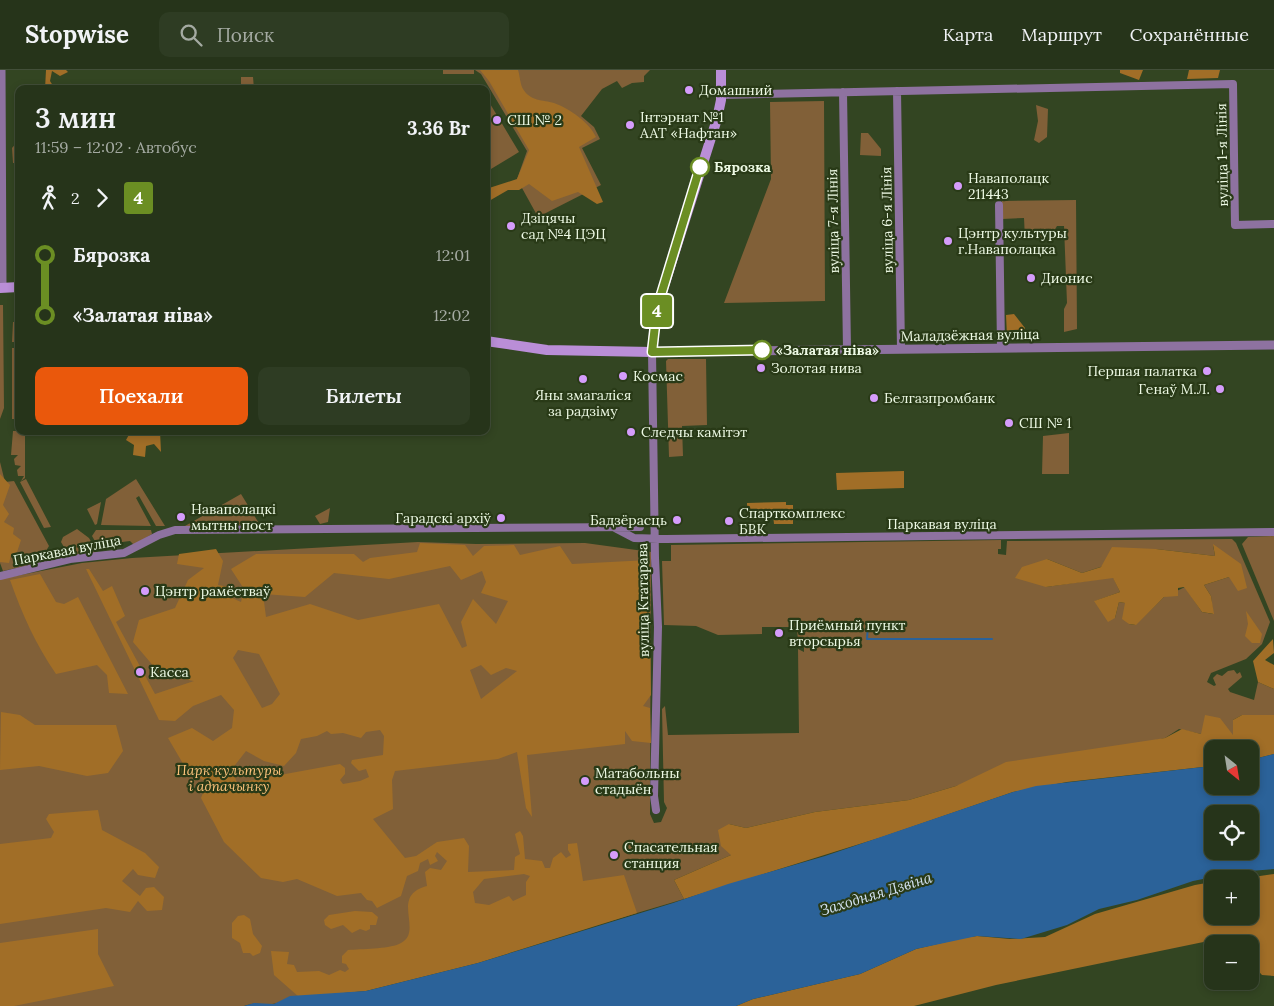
<!DOCTYPE html>
<html lang="ru">
<meta charset="utf-8">
<style>
:root{--surface:#26341a;--page:#2e3c23;--text:#f1f3f6;--muted:#a4aaa2;--line:#424f39;--accent:#ea580c}
body{margin:0;font-family:Lora,serif;background:var(--page);color:var(--text);height:100vh;display:flex;flex-direction:column;font-size:19px;white-space:nowrap}
*{box-sizing:border-box;margin:0}
p{font-size:16px;color:var(--muted)}
.icon{flex:none;width:28px;height:28px;fill:none;stroke:currentColor;stroke-width:2;stroke-linecap:round;stroke-linejoin:round}
.map{position:relative;flex:1;overflow:hidden}
.details{position:absolute;left:15px;top:15px;width:475px;height:350px;display:flex;flex-direction:column;background:var(--surface);border-radius:10px;box-shadow:0 2px 8px #0003,0 0 0 1px var(--line)}
.details>*{flex:none}
.badge{padding:0 10px;border-radius:4px;font-size:18px;line-height:32px}
.needle{width:32px;rotate:150deg}
.fabs{position:absolute;left:1204px;top:670px;display:grid;gap:10px}
.fabs a{display:grid;place-items:center;width:55px;height:55px;border-radius:10px;background:var(--surface);box-shadow:0 2px 8px #0003,0 0 0 1px var(--line);font-size:25px}
.map>.badge{position:absolute;translate:-50% -50%;box-shadow:0 0 0 2px #fff}
.legs{display:flex;align-items:center;gap:8px;height:55px;padding:0 20px;font-size:16px}
.legs p{margin-inline-start:auto}
.overview{display:flex;align-items:center;justify-content:space-between;height:85px;padding:0 20px}
h1{font-size:28px;font-weight:600;line-height:38px}
.action{display:flex;gap:10px;margin-top:auto;padding:10px 20px}
.action a{flex:1;height:58px;border-radius:10px;background:var(--accent);color:#fff;font-size:20px;font-weight:600;line-height:58px;text-align:center}
.action a+a{background:var(--page);color:var(--text)}
ul{padding:0 20px;list-style:none}
li{display:flex;align-items:center;gap:18px;height:60px;font-size:19px}
li i{display:grid;place-items:center;width:8px;height:100%;margin:0 6px;background:currentColor}
li i::after{content:'';width:12px;height:12px;margin:-6px;border:4px solid;border-radius:50%;background:var(--surface)}
li p{margin-inline-start:auto}
li:first-child i{background:linear-gradient(#0000 50%,currentColor 0)}
li:last-child i{background:linear-gradient(currentColor 50%,#0000 0)}
header{display:flex;align-items:center;gap:30px;box-sizing:border-box;height:70px;padding:0 25px;background:var(--surface);border-bottom:1px solid var(--line)}
header strong{font-size:24px}
nav{display:flex;gap:28px;margin-inline-start:auto;font-size:18px}
.search{width:350px;height:45px;background:var(--page);display:flex;align-items:center;gap:12px;box-sizing:border-box;padding:0 18px;border-radius:10px;color:var(--muted);font-size:19px}
.map>svg:first-child{display:block}
.green{fill:#816038;fill-rule:evenodd}
.forest{fill:#a16e27;fill-rule:evenodd}
.water{fill:#2b6299;fill-rule:evenodd}
.lines{fill:none;stroke-linecap:round;stroke-linejoin:round}
.stream{stroke:#2b6299;stroke-width:2}
.minor{stroke:#8e72a0;stroke-width:8}
.tertiary{stroke:#8e72a0;stroke-width:9}
.secondary{stroke:#ba8ed7;stroke-width:10}
.line-1-casing{stroke:#fff;stroke-width:11}
.line-1{stroke:#6b8e23;stroke-width:8}
.poi-dot{fill:#d59cfb;stroke:#293a17;stroke-width:2}
.stop-1-dot{fill:#fff;stroke:#6b8e23;stroke-width:2.5}
.labels{text-anchor:middle;stroke-width:4.5;stroke-linejoin:round;paint-order:stroke}
.poi-label{font-size:14px;fill:#edf9e4;stroke:#293a17;text-anchor:start}
.street-label{font-size:14px;fill:#edf9e4;stroke:#293a17}
.stop-label{font-size:14px;font-weight:bold;fill:#edf9e4;stroke:#293a17;text-anchor:start}
.park-label{font-size:14px;font-style:italic;fill:#fcc27c;stroke:#293a17}
.water-label{font-size:15px;font-style:italic;fill:#d2e1f1;stroke:#293a17}
</style>
<header>
<strong>Stopwise</strong>
<div class="search"><svg class="icon" aria-label="search" viewBox="0 0 24 24"><circle cx="10" cy="10" r="6"/><path d="M15 15l6 6"/></svg>Поиск</div>
<nav><a>Карта</a><a>Маршрут</a><a>Сохранённые</a></nav>
</header>
<div class="map">
<svg width="1274" height="936" viewBox="0 0 1274 936">
<rect width="100%" height="100%" fill="#334522"/>
<path class="green" d="M443,0H474V4H443Z
M475,0H650L644,6V12L632,13L622,18L617,11L602,19L581,46L594,57L600,69L582,78L601,115L538,147L517,109L527,81L481,4Z
M241,7H253L254,19H241Z
M486,27L519,82L486,102Z
M824,31L825,231L724,233L771,109L770,32Z
M1036,35L1048,39L1047,67L1039,73L1034,70L1038,51Z
M861,63H868L881,79V86L860,85Z
M19,70V93H13L12,78Z
M1076,130L1077,259L1064,262V239L1067,233L1064,156H1057L1049,169H1025L1024,148L1002,149V131Z
M0,235H3L4,338L0,349Z
M13,252H19V272H12Z
M12,278H19V349H12Z
M668,289H706L707,355L682,356L683,386L669,387L666,291Z
M13,361H25V408L21,411L24,406H18L17,400L21,396L15,395L14,389L18,385H11Z
M1069,363V404H1042L1043,366Z
M0,392L5,412L14,411L49,476L41,489H56L3,501L0,493Z
M26,409L51,457L44,458L20,412Z
M136,409L165,456H156L139,426L136,428L151,456L101,455L106,429Z
M241,424L260,455L185,456Z
M101,432L97,454L95,455L87,439Z
M330,438L328,452L320,454L315,446Z
M77,459L89,468L97,483L70,487L61,472L63,467Z
M96,460H151L152,464L134,475L130,471L106,474L99,478L92,466Z
M1274,466V551L1242,474L1248,467Z
M1232,469L1236,473L1270,552L1262,574L1246,589L1211,603L1207,612L1214,616L1216,615L1213,608L1217,604L1222,606L1228,601L1234,600L1237,604L1240,602L1242,607L1228,619L1230,622L1254,630L1258,612L1274,619V645H1242L1233,650V665L1201,664L1179,659L1165,668L956,716L909,730L815,742L746,758L729,754L731,785L674,810L684,829L610,851L299,927C289,926 282,933 272,934C262,935 255,932 244,936H0V509L82,493L132,488L418,472L476,474L585,473L651,482L650,744L654,753L661,752L667,738L664,732L662,639L665,636L668,665L799,663L798,579L804,582V574L798,573L797,557H762V564L718,565L696,556L664,555L662,491H671V475L1001,470V479H998V484L1006,485L1007,471ZM1213,475L1229,507L1204,515L1211,526L1213,544L1202,542L1185,517L1164,527L1135,555L1129,554L1125,533L1119,532L1115,548L1095,531L1120,522L1113,507L1046,517L1047,489L1082,503L1156,479L1215,486Z"/>
<path class="forest" d="M46,0H66L68,2L60,6L52,1L50,11L55,19H45Z
M480,0H518C520,6 520,14 523,19C530,31 543,30 554,33C570,39 589,52 596,67L579,77L603,132L597,134L578,122L552,131L529,114L519,120H508L489,131L486,141V119L517,109L529,80L489,11Z
M1120,0H1143L1139,10L1120,3Z
M1189,0H1220L1218,8L1187,9Z
M1014,244L1025,258L1022,264L1007,266L1006,245Z
M131,361H160L161,382L154,374L146,376L145,387L133,385L134,375L126,370Z
M904,401V418L837,420L836,403Z
M0,404L10,415L3,435L9,444L4,452L14,458L13,464L21,470L17,482L11,485L9,493L0,492Z
M786,432V435H793V454H774L773,445H747V433Z
M420,473L465,475L473,486L484,476L514,475L520,485L560,476L572,494L649,490L651,625L643,636L650,638L651,673L632,671L625,661V674L527,685L532,747L526,738L517,682L498,689L395,701L392,710L393,739L373,749L405,788L416,786L437,772L464,768L469,776L468,802L514,800L515,787L520,784L515,764L520,761L523,766L525,789L542,791L545,798H550L553,788L561,782L566,788L571,785L568,780V774L577,773L583,811L624,805L637,843L478,893L366,921L299,927L274,905L271,881L289,882L287,894L294,895L297,902L319,901L329,905L340,900L345,902L349,899L346,894L342,893V886L348,880C362,879 387,879 399,874C426,863 388,826 427,816L425,802L430,798L441,800L447,791L437,782L435,786L438,791L430,795L428,789L420,793L418,801L407,806L401,826L377,838L372,831L367,830L361,823L337,826L297,809L283,812L261,808L224,772L201,728L207,713L185,697L168,668L192,658L213,671L232,658L234,640L221,625L193,636L175,651L159,650L86,499H89L103,521L112,516L125,546L116,552L155,624L194,611L161,605L133,572L139,550L175,538L188,510L204,498L177,494L179,484L216,479L223,491L218,515L229,517L232,528L241,532L244,519L231,499L256,484H354L363,492L370,488L417,482ZM450,496L461,510L482,501L486,512L481,523L508,531L496,554L473,529L461,552L467,576L462,578L439,534L358,550L310,534L266,547L263,524L305,527L334,503L389,509ZM238,580L259,584L280,624L272,634L262,638L233,588ZM481,595L491,605L506,598L517,601L481,629L470,600ZM380,660L384,666L383,685L352,690L351,693L359,701L366,699L369,707L360,711L343,714L340,710L345,704V698L340,694L237,713L232,699L246,681L264,691L284,696L296,683L301,669L317,666L327,661L331,664L343,663L361,668L366,662ZM524,804L530,806L526,812V825L513,831L509,826L489,835L475,833L473,822L484,809Z
M1213,474L1241,494L1247,518L1238,521L1229,507L1204,515L1211,526L1214,544L1202,542L1184,517L1178,518V526L1164,527L1136,555L1129,554L1122,549L1125,533L1119,532L1115,548L1108,552L1094,531L1120,522L1113,508L1046,517L1015,508L1022,497L1047,489L1082,503L1101,497L1112,477L1156,479L1215,486Z
M40,504L56,532L64,534L78,527L128,624L109,623L107,605L97,595L56,604C36,575 22,544 10,510Z
M1246,541L1262,564L1260,573H1252L1245,566L1248,554Z
M1273,569L1274,583L1265,590L1274,595V619L1258,612L1253,591Z
M1,642L20,645L35,655H116L123,681L108,703L87,706L39,696L0,700Z
M1205,645L1220,648L1233,665V650L1242,645H1274V684L1250,690V679H1212V696L1067,712L1013,722L882,767L684,829L674,810L731,785L721,776L718,760L729,754L746,758L815,742L909,730L956,716L1006,692L1165,668L1182,659L1201,664Z
M98,740L102,760L145,783L159,797L155,808L138,805L133,799L122,811L140,826L146,818L154,817L164,827L162,840L147,841L138,831L130,842L106,838L0,854V774L51,768L54,762L46,749L49,744Z
M1274,804V906L1262,905L1250,892V874H1229L1218,869L996,915L914,936H736L753,929L860,904L916,879L963,868L977,866L1010,869L1045,867L1095,844L1195,815L1212,812V846H1250V809H1239Z
M355,841L372,842L378,847L376,855H370V859L366,861L360,859L352,863L343,855L331,859L325,855L324,850L329,845Z
M244,845L250,849L253,864L262,876L260,883L253,886L250,883H243L240,873L232,868V853L238,846Z
M98,859V884L114,916L14,936H0V873Z"/>
<path class="water" d="M1274,684V799L1238,802L1193,811L1137,830L1099,839L1067,855L1021,869L977,866L916,879L860,904L753,929L736,936H244L254,933L274,934L290,926L366,921L478,893L673,833L728,814L825,786L1013,722L1036,716L1212,696V716H1250V690ZM1212,744H1250V781H1212Z"/>
<g class="lines">
<path class="stream" d="M868,555L867,569H992"/>
<path class="minor" d="M897,21L901,279
M843,22L847,279
M721,25L1233,14L1235,155L1274,154
M999,135L1001,278
M652,282L655,488L658,557L654,726L656,740
M613,457L634,468L666,469L1274,462
M0,506L70,489L124,483L159,465L175,460L640,457"/>
<path class="tertiary" d="M1,0L2,217
M652,282L1274,275"/>
<path class="secondary" d="M0,218L19,217
M486,271L547,280L652,282L657,238L717,49L721,30V0"/>
</g>
<g class="lines">
<defs>
<path id="line-1" d="M700,97L657,238L652,282L762,280"/>
</defs>
<use href="#line-1" class="line-1-casing"/>
<use href="#line-1" class="line-1"/>
</g>
<g class="poi-dot">
<circle cx="689" cy="20" r="5"/>
<circle cx="497" cy="50" r="5"/>
<circle cx="630" cy="55" r="5"/>
<circle cx="958" cy="116" r="5"/>
<circle cx="511" cy="156" r="5"/>
<circle cx="948" cy="171" r="5"/>
<circle cx="1031" cy="208" r="5"/>
<circle cx="761" cy="298" r="5"/>
<circle cx="1207" cy="301" r="5"/>
<circle cx="623" cy="306" r="5"/>
<circle cx="583" cy="309" r="5"/>
<circle cx="1220" cy="319" r="5"/>
<circle cx="874" cy="328" r="5"/>
<circle cx="1009" cy="353" r="5"/>
<circle cx="631" cy="362" r="5"/>
<circle cx="181" cy="447" r="5"/>
<circle cx="501" cy="448" r="5"/>
<circle cx="677" cy="450" r="5"/>
<circle cx="729" cy="451" r="5"/>
<circle cx="145" cy="521" r="5"/>
<circle cx="779" cy="563" r="5"/>
<circle cx="140" cy="602" r="5"/>
<circle cx="585" cy="711" r="5"/>
<circle cx="614" cy="785" r="5"/>
</g>
<g class="stop-1-dot">
<circle cx="700" cy="97" r="9"/>
<circle cx="762" cy="280" r="9"/>
</g>
<g class="labels">
<g class="poi-label">
<text x="699" y="25">Домашний</text>
<text x="640" y="52">Інтэрнат №1<tspan x="640" dy="16">ААТ «Нафтан»</tspan></text>
<text x="507" y="55">СШ № 2</text>
<text x="968" y="113">Наваполацк<tspan x="968" dy="16">211443</tspan></text>
<text x="521" y="153">Дзіцячы<tspan x="521" dy="16">сад №4 ЦЭЦ</tspan></text>
<text x="958" y="168">Цэнтр культуры<tspan x="958" dy="16">г.Наваполацка</tspan></text>
<text x="1041" y="213">Дионис</text>
<text x="771" y="303">Золотая нива</text>
<text x="1197" y="306" text-anchor="end">Першая палатка</text>
<text x="633" y="311">Космас</text>
<text x="1210" y="324" text-anchor="end">Генаў М.Л.</text>
<text x="583" y="330" text-anchor="middle">Яны змагаліся<tspan x="583" dy="16">за радзіму</tspan></text>
<text x="884" y="333">Белгазпромбанк</text>
<text x="1019" y="358">СШ № 1</text>
<text x="641" y="367">Следчы камітэт</text>
<text x="191" y="444">Наваполацкі<tspan x="191" dy="16">мытны пост</tspan></text>
<text x="739" y="448">Спарткомплекс<tspan x="739" dy="16">БВК</tspan></text>
<text x="491" y="453" text-anchor="end">Гарадскі архіў</text>
<text x="667" y="455" text-anchor="end">Бадзёрасць</text>
<text x="155" y="526">Цэнтр рамёстваў</text>
<text x="789" y="560">Приёмный пункт<tspan x="789" dy="16">вторсырья</tspan></text>
<text x="150" y="607">Касса</text>
<text x="595" y="708">Матабольны<tspan x="595" dy="16">стадыён</tspan></text>
<text x="624" y="782">Спасательная<tspan x="624" dy="16">станция</tspan></text>
</g>
<g class="street-label">
<text transform="translate(1222 85) rotate(-91)" y="5">вуліца 1-я Лінія</text>
<text transform="translate(887 150) rotate(-91)" y="5">вуліца 6-я Лінія</text>
<text transform="translate(833 151) rotate(-91)" y="5">вуліца 7-я Лінія</text>
<text transform="translate(970 265) rotate(-1)" y="5">Маладзёжная вуліца</text>
<text x="942" y="459">Паркавая вуліца</text>
<text transform="translate(67 480) rotate(-11)" y="5">Паркавая вуліца</text>
<text transform="translate(643 530) rotate(-91)" y="5">вуліца Ктатарава</text>
</g>
<g class="stop-label">
<text x="714" y="102">Бярозка</text>
<text x="776" y="285">«Залатая ніва»</text>
</g>
<g class="park-label">
<text x="229" y="705">Парк культуры<tspan x="229" dy="16">і адпачынку</tspan></text>
</g>
<g class="water-label">
<text transform="translate(876 824) rotate(-17)" y="5">Заходняя Дзвіна</text>
</g>
</g>
</svg>
<div class="fabs">
<a><svg class="needle" viewBox="-14 -14 28 28"><path d="M0-13l5 13h-10z" fill="#e53935"/><path d="M0 13l5-13h-10z" fill="#a4aaa2"/></svg></a>
<a><svg class="icon" aria-label="locate" viewBox="0 0 24 24"><circle cx="12" cy="12" r="6"/><path d="M12 2v4M12 18v4M2 12h4M18 12h4"/></svg></a>
<a>+</a>
<a>−</a>
</div>
<b class="badge" style="left:657px;top:241px;background:#6b8e23;color:#fff">4</b>
<section class="details">
<div class="overview"><div><h1>3 мин</h1><p>11:59 – 12:02 · Автобус</p></div><b>3.36 Br</b></div>
<div class="legs"><svg class="icon" aria-label="walk" viewBox="0 0 24 24"><circle cx="13" cy="4" r="2"/><path d="M13 8l-2 6 4 7M11 14l-3 7M7 12l3-4h3l4 4"/></svg>2<svg class="icon" aria-label="forward" viewBox="0 0 24 24"><path d="M9 5l7 7-7 7"/></svg><b class="badge" style="background:#6b8e23;color:#fff">4</b></div>
<ul>
<li><i style="color:#6b8e23"></i><b>Бярозка</b><p>12:01</p></li>
<li><i style="color:#6b8e23"></i><b>«Залатая ніва»</b><p>12:02</p></li>
</ul>
<div class="action"><a>Поехали</a><a>Билеты</a></div>
</section>
</div>
